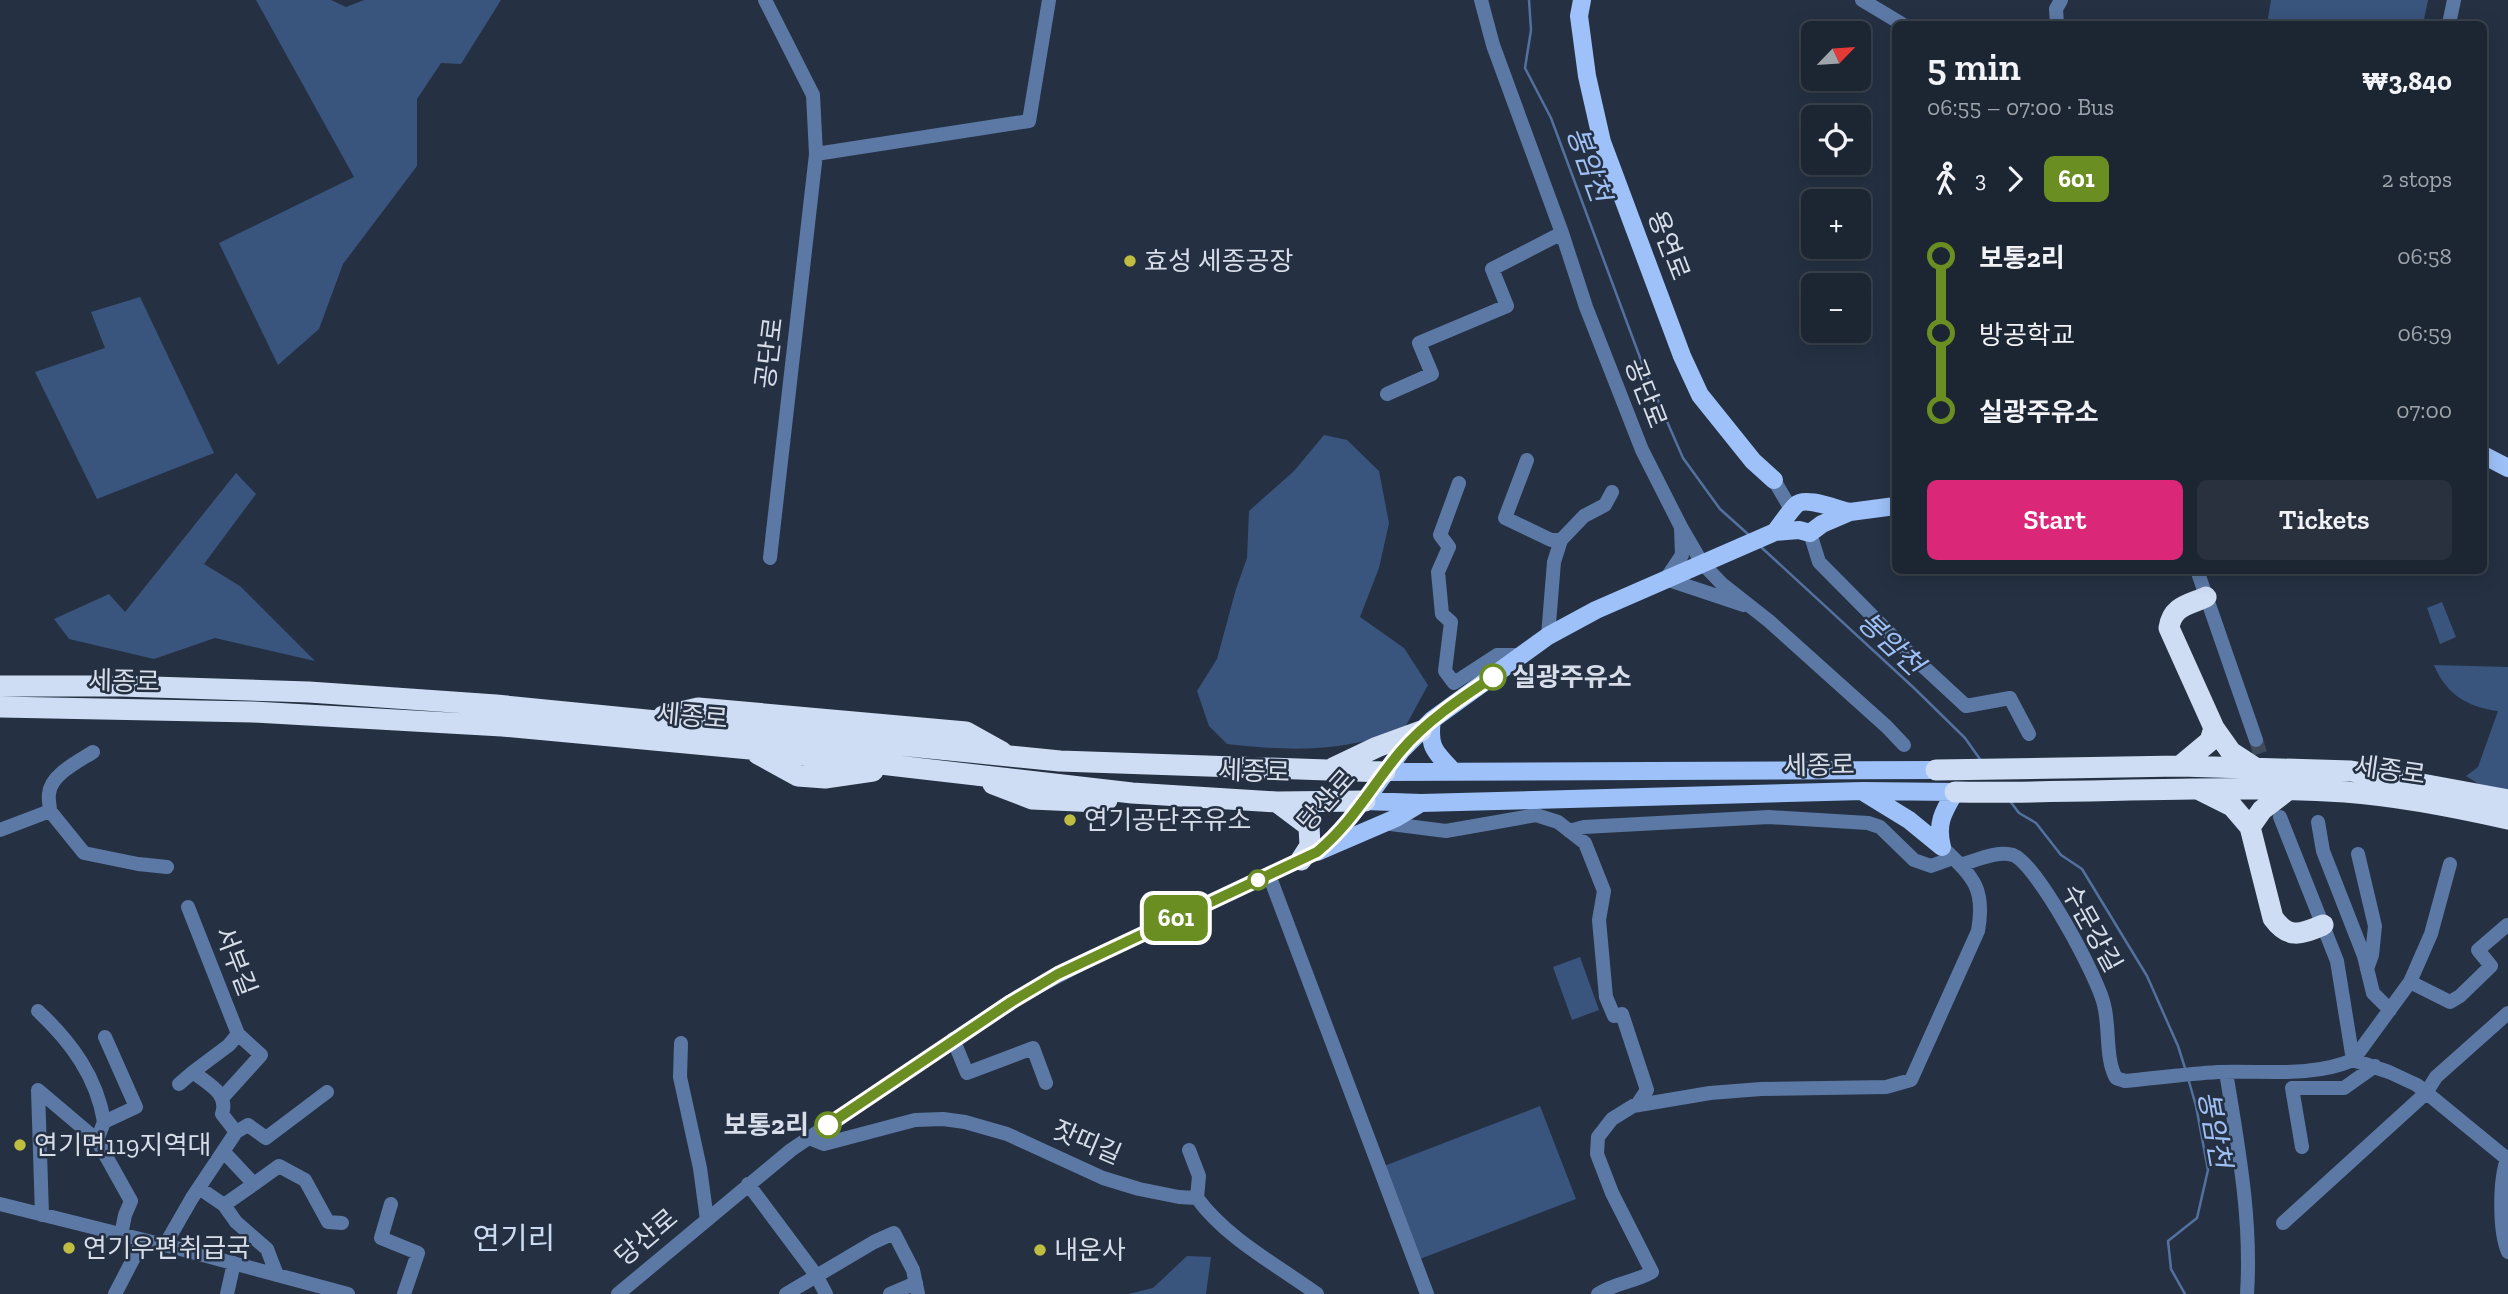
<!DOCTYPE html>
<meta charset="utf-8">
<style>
:root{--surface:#1c2532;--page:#29313e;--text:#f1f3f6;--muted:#a0a5ac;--line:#3a424d;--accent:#db2777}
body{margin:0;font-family:"Zilla Slab","Noto Sans KR",serif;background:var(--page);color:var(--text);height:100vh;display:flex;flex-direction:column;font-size:26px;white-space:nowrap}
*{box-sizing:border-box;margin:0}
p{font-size:23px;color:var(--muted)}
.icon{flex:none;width:38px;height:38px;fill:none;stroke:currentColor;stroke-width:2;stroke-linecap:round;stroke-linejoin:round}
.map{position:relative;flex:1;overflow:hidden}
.side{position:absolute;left:1892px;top:21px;width:595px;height:553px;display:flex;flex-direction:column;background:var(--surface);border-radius:10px;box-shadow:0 4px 18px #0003,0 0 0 2px var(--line)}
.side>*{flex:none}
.badge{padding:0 14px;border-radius:10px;font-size:24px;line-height:46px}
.needle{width:46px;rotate:65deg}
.fabs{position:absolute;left:1801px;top:21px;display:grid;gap:14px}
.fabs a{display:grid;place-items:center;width:70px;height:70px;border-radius:10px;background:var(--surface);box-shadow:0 4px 18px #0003,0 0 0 2px var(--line);font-size:35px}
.map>.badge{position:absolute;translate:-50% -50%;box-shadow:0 0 0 4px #fff}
.legs{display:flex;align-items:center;gap:10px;height:77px;padding:0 35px;font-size:23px}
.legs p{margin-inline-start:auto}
.headline{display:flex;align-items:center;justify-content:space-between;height:119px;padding:0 35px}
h1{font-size:38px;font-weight:600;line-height:52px}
.primary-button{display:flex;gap:14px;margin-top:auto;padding:14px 35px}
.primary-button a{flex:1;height:80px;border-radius:10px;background:var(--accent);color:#fff;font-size:28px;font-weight:600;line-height:80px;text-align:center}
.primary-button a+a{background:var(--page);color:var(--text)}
ul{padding:0 35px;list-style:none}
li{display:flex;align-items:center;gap:24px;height:77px;font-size:26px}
li i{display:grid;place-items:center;width:10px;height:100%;margin:0 9px;background:currentColor}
li i::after{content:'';width:18px;height:18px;margin:-9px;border:5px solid;border-radius:50%;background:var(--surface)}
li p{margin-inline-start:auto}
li:first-child i{background:linear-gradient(#0000 50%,currentColor 0)}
li:last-child i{background:linear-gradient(currentColor 50%,#0000 0)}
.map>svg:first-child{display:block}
.green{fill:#39547d}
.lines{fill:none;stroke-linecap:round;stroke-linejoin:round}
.stream{stroke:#53709e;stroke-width:2.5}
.minor-tunnel{stroke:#404b5c;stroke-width:14;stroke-dasharray:14 7;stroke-linecap:butt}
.minor{stroke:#5c79a5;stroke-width:14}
.major{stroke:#9dc1f8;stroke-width:18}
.highway{stroke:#ceddf3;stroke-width:21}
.line-1-casing{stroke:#fff;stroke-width:16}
.line-1{stroke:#6b8e23;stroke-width:10}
.poi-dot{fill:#bfbe41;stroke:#253143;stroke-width:2.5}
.stop-1-dot{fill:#fff;stroke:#6b8e23;stroke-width:3.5}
.labels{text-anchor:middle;stroke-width:5;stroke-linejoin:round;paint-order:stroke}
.street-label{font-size:26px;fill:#d7deea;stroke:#253143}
.poi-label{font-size:26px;fill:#d7deea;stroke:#253143;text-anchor:start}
.stop-label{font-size:26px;font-weight:bold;fill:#d7deea;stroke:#253143;text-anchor:start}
.water-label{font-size:28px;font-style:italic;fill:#9ec0f5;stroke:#253143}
.quarter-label{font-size:30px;fill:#cbdbf2;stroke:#253143}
</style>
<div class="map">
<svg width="2508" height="1294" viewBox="0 0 2508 1294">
<rect width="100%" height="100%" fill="#253143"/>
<path class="green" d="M256,0H331L346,7L364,0H501L461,64L441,63L417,99V166L343,264L319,329L278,365L219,243L354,177Z
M2271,0H2428L2423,24H2267Z
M140,297L214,453L97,499L35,372L105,348L91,312Z
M1324,435L1347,440L1379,471L1389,523L1379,568L1360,617L1404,648L1428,685L1403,731C1374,739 1345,747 1316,748C1286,750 1256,747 1227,744L1209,726L1197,691L1217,659L1236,589L1247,558L1249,511L1294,471Z
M236,473L256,494L204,564L240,586L315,661L215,638L154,659L69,639L54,619L109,594L125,612Z
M2442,602L2456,637L2440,644L2427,608Z
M2434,665L2508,667V791L2485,788L2466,776L2478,767L2498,711C2467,707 2446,694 2434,665Z
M1580,957L1599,1010L1572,1020L1553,967Z
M1540,1106L1576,1199L1420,1259L1384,1166Z
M1187,1256L1211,1257L1206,1294H1128L1153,1288Z"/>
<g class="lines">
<path class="stream" d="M1529,0L1531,30L1525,68L1551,118L1645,371L1683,458L1720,509L1749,535
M1761,547L1914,688L1965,738L1982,762
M2010,801L2019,813L2036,823L2061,855L2082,869L2147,976L2178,1046L2185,1068
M2185,1294L2171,1269L2168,1241L2197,1218L2208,1170L2196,1106L2188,1078"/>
<path class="minor-tunnel" d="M2256,740L2267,776"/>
<path class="minor" d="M765,0L813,95L816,154L1029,121L1049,0
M1481,0L1493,45L1562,233L1586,307L1642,450L1681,527L1702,563L1722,584L1769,621L1887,727L1904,745
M1862,0L1902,24
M2057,24L2056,9L2061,0
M2449,24L2454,0
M1387,394L1432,374L1419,343L1507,306L1492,269L1562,233
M1527,460L1505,518L1551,540H1561L1554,562L1548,636
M1774,480L1792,511
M1459,483L1440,535L1449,547L1438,572L1442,614L1451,622L1445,671L1454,683L1497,655H1524
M1681,529L1682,555L1666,579L1744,605
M1810,533L1819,562L1913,657L1966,706L2010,698L2029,734
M1561,540L1584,516L1605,505L1612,492
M770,558L816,154
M2197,570L2256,740
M50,811L84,853L138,864L167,867
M2318,822L2323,851L2364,956L2373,993L2390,1010
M1383,823L1446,831L1536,815L1558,822L1585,843L1604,891L1599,920L1606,997L1614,1016L1622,1014L1647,1090L1637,1105
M0,830L50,811C50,806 48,799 49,794C50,775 79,761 93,752
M1569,831L1584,827L1769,817L1868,823L1880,827L1914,860L1931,866L1953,858
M1324,845L1347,824L1365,801
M2358,854L2375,926L2372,955L2367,969
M2450,864L2431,934L2410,982L2353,1060L2389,1072L2417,1085L2506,1158
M1960,865C1975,861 1998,850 2013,855C2037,864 2098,977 2104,1005C2110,1028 2105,1058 2116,1078L2125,1081C2156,1078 2187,1074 2218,1072C2262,1070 2311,1078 2353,1060L2337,961L2280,817
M1269,875L1427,1294
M2410,982L2450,1002L2460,996L2491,966L2478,950L2507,925
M38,1011C71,1042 97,1077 104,1122
M953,1039L967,1073L1033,1048L1046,1083
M681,1043L680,1077L700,1168L707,1220
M2226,1072C2238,1146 2252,1219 2247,1294
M179,1084L193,1072
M223,1097L261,1055L238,1034
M236,1132L248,1125L266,1138L327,1092
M809,1138L824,1144L915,1120L943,1119L965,1122L1007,1134L1103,1178L1139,1189L1179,1197L1197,1198C1227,1239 1277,1265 1317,1294
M97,1140L131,1201L125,1215L121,1235
M2302,1147L2292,1088H2344L2375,1066
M1189,1150L1199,1176L1197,1198
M223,1151L254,1184L279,1166L305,1180L328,1222L342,1223
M2508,1157C2499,1178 2499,1231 2508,1252
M254,1184L224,1205L236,1222L267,1249L277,1275
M748,1184L816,1275L826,1294
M199,1188L224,1205
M0,1204L188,1251L348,1294
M391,1204L381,1238L418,1253L404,1294
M42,1215L38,1090L97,1140L104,1122L136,1107L105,1037
M2283,1223L2426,1093L2436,1077L2508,1013
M165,1245L192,1198L236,1132L222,1114C229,1093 208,1084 193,1072L229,1045L238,1034L188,907
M115,1294L143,1240
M227,1294L234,1263
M618,1294L791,1150L1011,1001L1108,950L1308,857
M786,1294L874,1242L894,1233L913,1270L918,1294
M890,1294L916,1283
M1598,1294C1614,1283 1635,1282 1652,1272L1612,1193L1597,1154L1598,1137L1612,1119L1633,1106L1710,1093L1761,1089L1886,1087L1911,1080L1978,931C1986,887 1972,876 1942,847"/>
<path class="major" d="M1582,0L1579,16L1587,76L1602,142L1682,356L1700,395L1753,461L1774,480
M2483,455L2508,468
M1775,532C1782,523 1789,512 1796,505C1805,496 1836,509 1850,512
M1432,720C1428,747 1435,752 1453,771
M1385,772L1936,770
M1865,793L1909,820L1942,847C1936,824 1943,812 1955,792
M1365,801L1401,751L1432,720L1548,636L1596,610L1775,532L1799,530L1810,533L1822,524L1850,512L1895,506
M1365,801L1421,803L1863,791L1955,792
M1317,852L1396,818L1421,803"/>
<path class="highway" d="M2206,597C2188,605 2172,606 2169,628L2214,728
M0,686H121L309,692L496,705L1060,761L1385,772
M0,707L253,712L502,726L750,749L1132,793L1277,802L1365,801
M663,716L698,708L966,732L1002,752
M758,754L798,776L825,778L873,771
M2180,766L2210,741L2214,728L2231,752L2254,767
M1333,768L1377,747L1421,731
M1936,770L2180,766L2351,771L2508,800
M993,784L1032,799L1099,802L1107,800
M2200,790L2232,806L2250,827L2262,810L2288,790
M1955,792C2085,794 2215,784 2345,792C2399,796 2455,807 2508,819
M1277,802L1309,826L1310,846L1301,860
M2250,827L2273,918C2289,940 2301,934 2323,925"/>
</g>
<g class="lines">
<defs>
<path id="line-1" d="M828,1125L1011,1002L1058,974L1317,852C1353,822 1371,787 1400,752C1425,722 1461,698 1493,677"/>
</defs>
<use href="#line-1" class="line-1-casing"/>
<use href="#line-1" class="line-1"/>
</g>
<g class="poi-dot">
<circle cx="1130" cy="261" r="7"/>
<circle cx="1070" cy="820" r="7"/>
<circle cx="20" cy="1145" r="7"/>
<circle cx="69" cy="1248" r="7"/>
<circle cx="1040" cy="1250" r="7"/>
</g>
<g class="stop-1-dot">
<circle cx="1493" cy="677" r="12"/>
<circle cx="1258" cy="880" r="9"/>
<circle cx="828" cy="1125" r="12"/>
</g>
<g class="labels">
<g class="street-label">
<text transform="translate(1669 245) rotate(69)" y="9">용연로</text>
<text transform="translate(769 353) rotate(-83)" y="9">공단로</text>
<text transform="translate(1646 393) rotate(69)" y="9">공단로</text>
<text transform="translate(124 681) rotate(1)" y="9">세종로</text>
<text transform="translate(692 716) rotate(5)" y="9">세종로</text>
<text transform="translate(1819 765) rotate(-1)" y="9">세종로</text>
<text transform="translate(2390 770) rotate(8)" y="9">세종로</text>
<text transform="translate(1254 771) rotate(2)" y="9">세종로</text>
<text transform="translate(1326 800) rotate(-48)" y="9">당산로</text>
<text transform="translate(2092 928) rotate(61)" y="9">수문강길</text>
<text transform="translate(236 961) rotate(69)" y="9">서부길</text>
<text transform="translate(1087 1142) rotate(23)" y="9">잣띠길</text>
<text transform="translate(646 1237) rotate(-40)" y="9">당산로</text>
</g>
<g class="poi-label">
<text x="1144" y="270">효성 세종공장</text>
<text x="1084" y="829">연기공단주유소</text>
<text x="34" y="1154">연기면119지역대</text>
<text x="83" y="1257">연기우편취급국</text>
<text x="1054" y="1259">내운사</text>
</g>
<g class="stop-label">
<text x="1512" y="686">실광주유소</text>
<text x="809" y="1134" text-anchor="end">보통2리</text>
</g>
<g class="water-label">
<text transform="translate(1589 164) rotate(70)" y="10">봉암천</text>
<text transform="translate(1891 643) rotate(43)" y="10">봉암천</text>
<text transform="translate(2215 1129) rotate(80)" y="10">봉암천</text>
</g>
<g class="quarter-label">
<text x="514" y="1249">연기리</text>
</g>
</g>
</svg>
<div class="fabs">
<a><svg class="needle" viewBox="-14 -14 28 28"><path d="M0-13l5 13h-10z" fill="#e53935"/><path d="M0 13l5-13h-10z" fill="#a0a5ac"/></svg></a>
<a><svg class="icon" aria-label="locate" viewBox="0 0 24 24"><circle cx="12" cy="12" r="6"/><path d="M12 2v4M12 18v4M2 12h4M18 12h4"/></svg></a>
<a>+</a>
<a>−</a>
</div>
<b class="badge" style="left:1176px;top:918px;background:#6b8e23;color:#fff">601</b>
<section class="side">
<div class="headline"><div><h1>5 min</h1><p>06:55 – 07:00 · Bus</p></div><b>₩3,840</b></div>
<div class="legs"><svg class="icon" aria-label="walk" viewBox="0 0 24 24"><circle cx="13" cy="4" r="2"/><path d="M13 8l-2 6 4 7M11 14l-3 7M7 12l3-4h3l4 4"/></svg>3<svg class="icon" aria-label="forward" viewBox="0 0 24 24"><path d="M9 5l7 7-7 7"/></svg><b class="badge" style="background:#6b8e23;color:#fff">601</b><p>2 stops</p></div>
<ul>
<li><i style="color:#6b8e23"></i><b>보통2리</b><p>06:58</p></li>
<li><i style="color:#6b8e23"></i><span>방공학교</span><p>06:59</p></li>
<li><i style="color:#6b8e23"></i><b>실광주유소</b><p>07:00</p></li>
</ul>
<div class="primary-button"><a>Start</a><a>Tickets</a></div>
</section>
</div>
